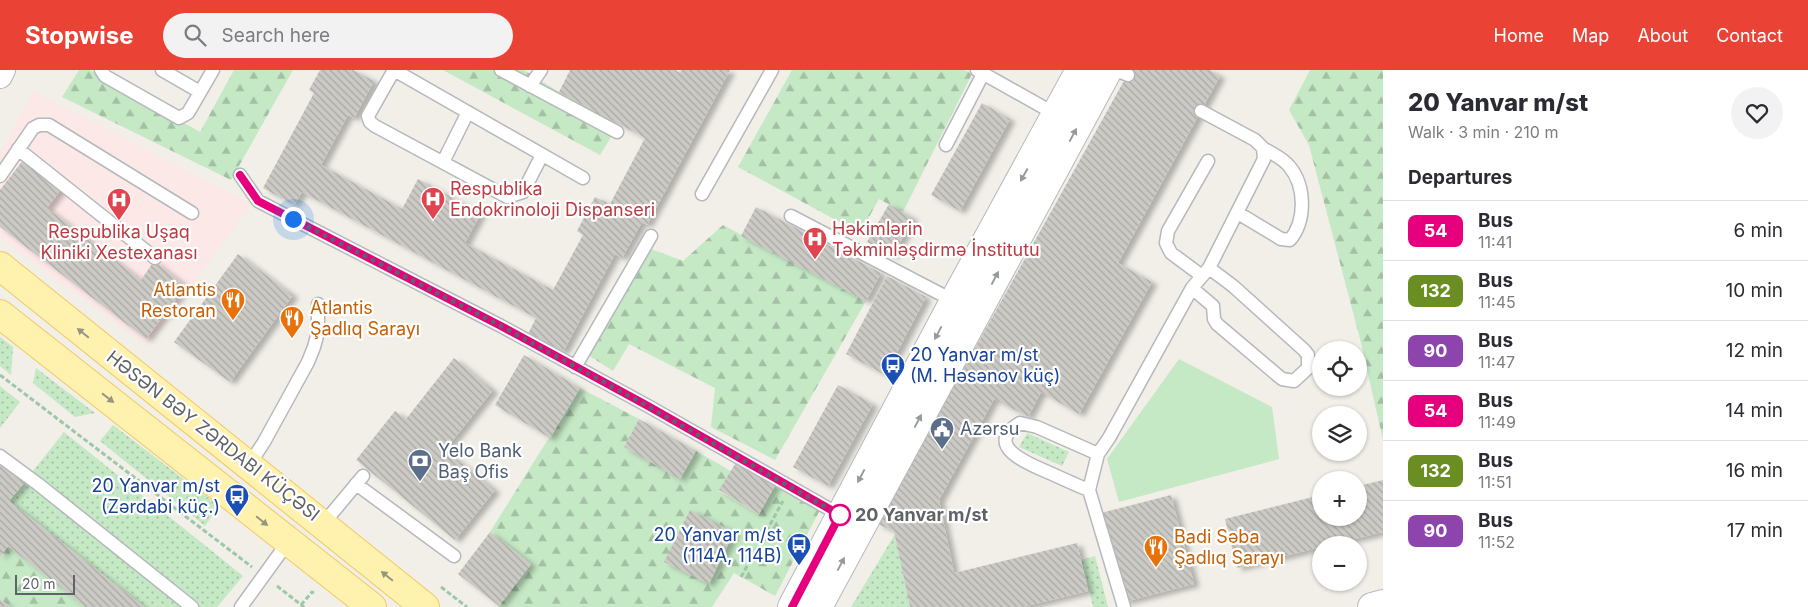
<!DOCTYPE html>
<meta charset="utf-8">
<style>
:root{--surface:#fff;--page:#f2f2f3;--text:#2b2b33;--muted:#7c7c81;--line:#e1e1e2;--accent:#ea4335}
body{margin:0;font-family:Inter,sans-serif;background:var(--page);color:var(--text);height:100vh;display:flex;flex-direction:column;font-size:19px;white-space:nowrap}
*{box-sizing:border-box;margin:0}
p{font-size:16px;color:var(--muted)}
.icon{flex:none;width:28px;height:28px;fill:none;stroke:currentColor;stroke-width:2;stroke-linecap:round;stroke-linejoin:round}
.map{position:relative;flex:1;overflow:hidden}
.details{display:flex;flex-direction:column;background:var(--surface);width:425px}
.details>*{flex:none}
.badge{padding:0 10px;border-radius:8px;font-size:18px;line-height:32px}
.controls{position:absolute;left:1312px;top:271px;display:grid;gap:10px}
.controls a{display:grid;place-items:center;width:55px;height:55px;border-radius:50%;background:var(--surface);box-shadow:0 1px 4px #0004;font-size:25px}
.scale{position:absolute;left:15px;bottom:12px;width:60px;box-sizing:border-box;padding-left:5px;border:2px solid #5f6368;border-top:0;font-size:14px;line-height:18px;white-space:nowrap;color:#5f6368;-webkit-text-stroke:4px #fff;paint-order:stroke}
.you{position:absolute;width:25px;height:25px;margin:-12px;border:4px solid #fff;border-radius:50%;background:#1a73e8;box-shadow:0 0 0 8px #1a73e833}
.map>.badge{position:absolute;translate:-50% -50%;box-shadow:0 0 0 2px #fff}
h2{padding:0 25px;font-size:19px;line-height:45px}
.round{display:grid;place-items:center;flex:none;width:52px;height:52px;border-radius:26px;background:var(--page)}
.headline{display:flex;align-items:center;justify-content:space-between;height:85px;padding:0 25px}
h1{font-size:24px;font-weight:800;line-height:38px}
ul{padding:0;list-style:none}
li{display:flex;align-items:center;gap:15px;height:60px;padding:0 25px;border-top:1px solid var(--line)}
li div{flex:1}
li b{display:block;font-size:19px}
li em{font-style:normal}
li .badge{min-width:55px;font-weight:700;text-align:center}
header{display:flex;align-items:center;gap:30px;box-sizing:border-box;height:70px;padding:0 25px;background:var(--accent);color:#fff}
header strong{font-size:24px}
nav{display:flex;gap:28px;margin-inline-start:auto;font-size:18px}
.search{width:350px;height:45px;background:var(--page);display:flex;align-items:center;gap:12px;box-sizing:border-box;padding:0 18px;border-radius:28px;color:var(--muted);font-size:19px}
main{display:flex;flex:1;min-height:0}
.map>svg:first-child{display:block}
.medical{fill:#fce8e6}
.grass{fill:url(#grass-dots)}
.forest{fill:url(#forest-firs)}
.park{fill:#c5e8c5}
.building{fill:url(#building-back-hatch);filter:url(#shadow)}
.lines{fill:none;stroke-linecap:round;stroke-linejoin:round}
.lane-casing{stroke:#b5b8bc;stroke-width:15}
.street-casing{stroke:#b5b8bc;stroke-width:26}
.secondary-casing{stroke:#b6babf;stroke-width:30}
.primary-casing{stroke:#f2c960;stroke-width:30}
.path{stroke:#9cc7a9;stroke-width:3;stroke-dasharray:5 2.5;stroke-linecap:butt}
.lane{stroke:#fff;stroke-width:12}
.street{stroke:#fff;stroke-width:24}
.secondary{stroke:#fff;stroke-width:28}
.primary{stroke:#fff2af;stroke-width:28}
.oneway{fill:#979a9d}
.oneway2{fill:#979581}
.line-casing{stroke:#fff;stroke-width:11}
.line{stroke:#e6007e;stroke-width:8}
.walk{stroke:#5f6368;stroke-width:5;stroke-dasharray:0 9}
.stop-dot{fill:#fff;stroke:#e6007e;stroke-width:2.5}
.labels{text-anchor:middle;stroke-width:4.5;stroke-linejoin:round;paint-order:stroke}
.health-label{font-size:18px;fill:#be3a42;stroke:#fff;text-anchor:start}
.food-label{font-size:18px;fill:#c56008;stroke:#fff;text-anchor:start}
.transit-label{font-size:18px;fill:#164399;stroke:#fff;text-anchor:end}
.service-label{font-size:18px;fill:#4e5e75;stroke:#fff;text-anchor:start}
.street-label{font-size:18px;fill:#5f6368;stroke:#fff}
.stop-label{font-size:18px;font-weight:bold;fill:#5f6368;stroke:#fff;text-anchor:start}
</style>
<header>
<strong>Stopwise</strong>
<div class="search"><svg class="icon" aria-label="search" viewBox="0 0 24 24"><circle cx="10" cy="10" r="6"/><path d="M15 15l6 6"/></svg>Search here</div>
<nav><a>Home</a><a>Map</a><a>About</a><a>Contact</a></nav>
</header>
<main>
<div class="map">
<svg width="1383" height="537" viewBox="0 0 1383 537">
<defs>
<pattern id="grass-dots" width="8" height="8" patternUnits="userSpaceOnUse" patternTransform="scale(1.25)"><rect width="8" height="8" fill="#c5e8c5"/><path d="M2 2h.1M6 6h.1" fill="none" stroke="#a3c0a4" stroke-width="1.8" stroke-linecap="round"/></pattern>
<pattern id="forest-firs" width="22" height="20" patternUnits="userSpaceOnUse" patternTransform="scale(1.25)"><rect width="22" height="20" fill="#c5e8c5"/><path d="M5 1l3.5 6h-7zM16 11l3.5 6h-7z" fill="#a3c0a4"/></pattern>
<pattern id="building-back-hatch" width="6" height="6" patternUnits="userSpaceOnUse" patternTransform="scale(1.25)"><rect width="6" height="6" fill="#cccac5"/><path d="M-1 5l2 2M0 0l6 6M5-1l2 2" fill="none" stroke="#a9a8a4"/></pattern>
<filter id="shadow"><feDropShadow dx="5.5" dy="3" stdDeviation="2.5" flood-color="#0004"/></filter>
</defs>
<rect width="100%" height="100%" fill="#f1efe8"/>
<path class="medical" d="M33,21L251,134L147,276L0,167V83Z"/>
<path class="grass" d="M0,267L13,277L11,305L0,296Z
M36,298L95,343L75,347L33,313Z
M0,316L20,332L0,358Z
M113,355L219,436L205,456L100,371Z
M64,362L243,506L217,537H144L9,431Z
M1027,363L1069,382L1062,396L1019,377Z
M895,464L910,537H851Z
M1095,486L1108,537H1092L1093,536L1081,490Z"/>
<path class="forest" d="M79,0H90L200,62L234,0H293L231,110L62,27Z
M443,0H524L559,22L619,54L600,85Z
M792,0H964L972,4L903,142L879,129L860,163L738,97Z
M1310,0H1383V370L1361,273L1309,75L1289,40Z
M723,155L866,231L775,390L711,357L715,318L629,274L613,301L588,285L651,179L683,191Z
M580,318L639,349L624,377L680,408L696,381L731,401L719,421L758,444L776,414L820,440L775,526L734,503L712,537H498L531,494L490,462Z
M8,476L85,537H10L0,529V487Z"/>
<path class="park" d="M1179,289L1272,337L1279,389L1119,432L1107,389Z"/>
<path class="building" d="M320,0H353L374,11L354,48L348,45L321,95L402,139L418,109L481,143L465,173L553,220L583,165L577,161L595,127L610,134L645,68L559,22L570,0H675L680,3L681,0H730L647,155L642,152L622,188L615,184L563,282L528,264L536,248L302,122L294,135L263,118L314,23L309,20Z
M1130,0H1210L1220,6L1118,193L1152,212L1079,344L1041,322L1028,347L994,329L939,430L954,503L1077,473L1088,521L1023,537H910L894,461L877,454Z
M982,33L1010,49L960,141L931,125Z
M24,89L62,118L47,138L141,210L154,191L186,216L146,269L0,157V120Z
M889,134L913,148L893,186L867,172Z
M756,137L881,203L866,231L741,166Z
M238,184L293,225L230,312L174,272Z
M887,206L926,227L885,305L846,284Z
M524,285L580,318L550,368L495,335Z
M454,288L493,320L445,380L495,420L455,470L356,390L395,341L406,349Z
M838,315L873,334L828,416L793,397Z
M639,349L696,381L680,409L624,377Z
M737,391L776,414L759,444L719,420Z
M0,392L25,412L9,431L144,537H85L8,476L0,487Z
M1383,410V462L1330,475H1321V477L1237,498L1225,449L1321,425V448H1359V416Z
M1171,425L1194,514L1124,532L1101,443Z
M690,440L734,462L709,514L664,492Z
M490,462L531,494L499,536L458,504Z
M0,529L10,537H0Z"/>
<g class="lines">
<defs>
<path id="lane" d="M101,0L105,6L179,48L188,43L213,0
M162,0L200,22
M394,0L368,46L370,52L375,56L507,127L523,122L542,85
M394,0L583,108
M501,0L617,62
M977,0L1057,45
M1115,0L1128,5
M530,16L541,0
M946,75L983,4
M18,79L155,188
M443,92L468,42
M240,105L258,131L501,256L648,336L840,445
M0,106L33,58L39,55H49L192,143
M702,124L772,0
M1238,143L1281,169L1290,170C1306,151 1306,116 1289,96C1283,88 1271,83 1263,78
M791,146L954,231
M1202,206L1171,183L1166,173L1168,161L1208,91
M1192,218L1213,236L1214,249L1217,254L1282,309L1294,311L1308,298V285L1304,280L1233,216L1209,198
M575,297L651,166
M0,386L38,414L192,537
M249,395L264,372L308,292L314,277L318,262V234
M356,414L454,486
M1089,420C1076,415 1063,409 1050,403C1031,395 981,376 1020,353L1037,357L1098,384
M323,454L363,406
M241,537L288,472
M1124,537L1089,420L1098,384L1109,368L1192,218L1209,198L1264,89L1263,78L1255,70L1201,41"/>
<path id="street" d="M0,6L3,0"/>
<path id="secondary" d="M792,537L954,231L1080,0
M818,537L1108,0
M1372,537L1383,534"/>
<path id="primary" d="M0,196L425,537
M0,244L372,537"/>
</defs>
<use href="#lane" class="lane-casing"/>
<use href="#street" class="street-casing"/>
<use href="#secondary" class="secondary-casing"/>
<use href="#primary" class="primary-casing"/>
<path class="path" d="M0,305L252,497
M741,507L783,431
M277,516L304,537
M441,517L467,537
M301,535L312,522L314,523"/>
<use href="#lane" class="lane"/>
<use href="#street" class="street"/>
<use href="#secondary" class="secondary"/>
<use href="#primary" class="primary"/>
</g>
<defs><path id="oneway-solid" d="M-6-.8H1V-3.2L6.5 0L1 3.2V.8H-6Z" transform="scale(1.25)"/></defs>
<g class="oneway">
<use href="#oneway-solid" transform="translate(1073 65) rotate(-62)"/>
<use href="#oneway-solid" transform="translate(1024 105) rotate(119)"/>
<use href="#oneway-solid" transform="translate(995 208) rotate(-62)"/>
<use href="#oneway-solid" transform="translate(938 263) rotate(118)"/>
<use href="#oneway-solid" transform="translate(918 351) rotate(-62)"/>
<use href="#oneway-solid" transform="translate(861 406) rotate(118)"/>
<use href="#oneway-solid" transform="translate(841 494) rotate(-62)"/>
</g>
<g class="oneway2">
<use href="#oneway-solid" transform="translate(83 263) rotate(-141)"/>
<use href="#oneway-solid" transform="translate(108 328) rotate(38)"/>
<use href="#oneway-solid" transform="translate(262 451) rotate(39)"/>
<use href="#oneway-solid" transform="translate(387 506) rotate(-141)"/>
</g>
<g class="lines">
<defs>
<path id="line" d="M240,105L258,131L501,256L648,336L840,445L792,537"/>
</defs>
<use href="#line" class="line-casing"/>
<use href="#line" class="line"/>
<path class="walk" d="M293,149L501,256L633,328L840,445"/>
</g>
<defs>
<symbol id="hospital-pin" viewBox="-11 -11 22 30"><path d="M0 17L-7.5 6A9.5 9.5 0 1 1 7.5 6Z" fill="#e0444e" stroke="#fff"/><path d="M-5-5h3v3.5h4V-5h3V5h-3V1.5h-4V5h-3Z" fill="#fff"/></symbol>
<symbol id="restaurant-pin" viewBox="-11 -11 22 30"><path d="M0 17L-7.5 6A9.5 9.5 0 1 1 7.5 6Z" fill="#e8710a" stroke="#fff"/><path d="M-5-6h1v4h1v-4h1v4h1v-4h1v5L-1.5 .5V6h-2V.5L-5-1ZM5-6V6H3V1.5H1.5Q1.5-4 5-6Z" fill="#fff"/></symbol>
<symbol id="bus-pin" viewBox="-11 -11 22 30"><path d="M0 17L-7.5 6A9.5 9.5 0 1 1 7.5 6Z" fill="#1a4fb4" stroke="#fff"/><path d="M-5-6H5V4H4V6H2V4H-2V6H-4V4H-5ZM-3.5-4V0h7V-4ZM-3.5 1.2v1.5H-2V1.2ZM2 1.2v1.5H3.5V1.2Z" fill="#fff"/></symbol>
<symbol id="civic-pin" viewBox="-11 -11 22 30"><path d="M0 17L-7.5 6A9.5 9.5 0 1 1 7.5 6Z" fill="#5c6f8a" stroke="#fff"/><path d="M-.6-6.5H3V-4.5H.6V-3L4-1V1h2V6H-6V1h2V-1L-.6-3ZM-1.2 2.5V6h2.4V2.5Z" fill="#fff"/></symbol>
<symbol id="bank-pin" viewBox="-11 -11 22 30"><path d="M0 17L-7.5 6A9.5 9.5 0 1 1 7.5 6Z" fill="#5c6f8a" stroke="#fff"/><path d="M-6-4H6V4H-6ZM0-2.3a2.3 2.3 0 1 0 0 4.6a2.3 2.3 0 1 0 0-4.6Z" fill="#fff"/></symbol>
</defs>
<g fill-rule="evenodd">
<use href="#hospital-pin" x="419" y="115" width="28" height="38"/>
<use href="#hospital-pin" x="105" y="116" width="28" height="38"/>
<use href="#hospital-pin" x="801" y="155" width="28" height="38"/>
<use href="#restaurant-pin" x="219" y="216" width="28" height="38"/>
<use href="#restaurant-pin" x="278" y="234" width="28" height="38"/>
<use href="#bus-pin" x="879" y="281" width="28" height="38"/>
<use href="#civic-pin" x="928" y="345" width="28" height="38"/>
<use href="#bank-pin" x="406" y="377" width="28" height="38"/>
<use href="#bus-pin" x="223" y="412" width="28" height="38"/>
<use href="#bus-pin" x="785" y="461" width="28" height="38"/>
<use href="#restaurant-pin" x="1142" y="463" width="28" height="38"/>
</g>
<circle class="stop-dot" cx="840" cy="445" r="10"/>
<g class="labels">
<g class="health-label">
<text x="450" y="125">Respublika<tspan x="450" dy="21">Endokrinoloji Dispanseri</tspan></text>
<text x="832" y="165">Həkimlərin<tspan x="832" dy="21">Təkminləşdirmə İnstitutu</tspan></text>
<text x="119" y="168" text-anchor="middle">Respublika Uşaq<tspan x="119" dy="21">Kliniki Xestexanası</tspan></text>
</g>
<g class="food-label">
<text x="216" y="226" text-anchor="end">Atlantis<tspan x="216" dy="21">Restoran</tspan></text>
<text x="310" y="244">Atlantis<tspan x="310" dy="21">Şadlıq Sarayı</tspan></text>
<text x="1174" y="473">Badi Səba<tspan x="1174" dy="21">Şadlıq Sarayı</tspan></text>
</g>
<g class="transit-label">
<text x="910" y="291" text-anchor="start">20 Yanvar m/st<tspan x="910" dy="21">(M. Həsənov küç)</tspan></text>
<text x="220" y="422">20 Yanvar m/st<tspan x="220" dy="21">(Zərdabi küç.)</tspan></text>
<text x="782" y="471">20 Yanvar m/st<tspan x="782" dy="21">(114A, 114B)</tspan></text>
</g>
<g class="service-label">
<text x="960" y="365">Azərsu</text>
<text x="438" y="387">Yelo Bank<tspan x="438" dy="21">Baş Ofis</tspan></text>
</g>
<g class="street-label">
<text transform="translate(213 366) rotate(38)" y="6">HƏSƏN BƏY ZƏRDABI KÜÇƏSI</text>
</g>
<g class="stop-label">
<text x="855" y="451">20 Yanvar m/st</text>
</g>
</g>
</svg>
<div class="controls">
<a><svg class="icon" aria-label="locate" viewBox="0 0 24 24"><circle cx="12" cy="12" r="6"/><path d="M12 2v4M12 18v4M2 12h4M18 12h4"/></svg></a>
<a><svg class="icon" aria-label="layers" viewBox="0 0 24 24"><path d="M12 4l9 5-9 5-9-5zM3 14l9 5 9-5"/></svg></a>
<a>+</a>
<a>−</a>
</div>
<div class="scale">20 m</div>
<div class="you" style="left:293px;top:149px"></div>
</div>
<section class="details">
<div class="headline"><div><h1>20 Yanvar m/st</h1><p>Walk · 3 min · 210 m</p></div><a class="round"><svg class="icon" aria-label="heart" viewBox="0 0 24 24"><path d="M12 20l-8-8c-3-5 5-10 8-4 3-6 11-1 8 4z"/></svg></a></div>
<h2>Departures</h2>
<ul>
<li><span class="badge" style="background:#e6007e;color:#fff">54</span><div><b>Bus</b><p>11:41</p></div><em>6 min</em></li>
<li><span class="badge" style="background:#6b8e23;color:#fff">132</span><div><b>Bus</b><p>11:45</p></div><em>10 min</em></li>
<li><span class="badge" style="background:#8e44ad;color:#fff">90</span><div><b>Bus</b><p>11:47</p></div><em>12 min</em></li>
<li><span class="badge" style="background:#e6007e;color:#fff">54</span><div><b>Bus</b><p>11:49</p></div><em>14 min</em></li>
<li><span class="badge" style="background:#6b8e23;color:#fff">132</span><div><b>Bus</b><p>11:51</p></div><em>16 min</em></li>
<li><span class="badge" style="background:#8e44ad;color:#fff">90</span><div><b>Bus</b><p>11:52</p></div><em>17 min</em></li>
</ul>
</section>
</main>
